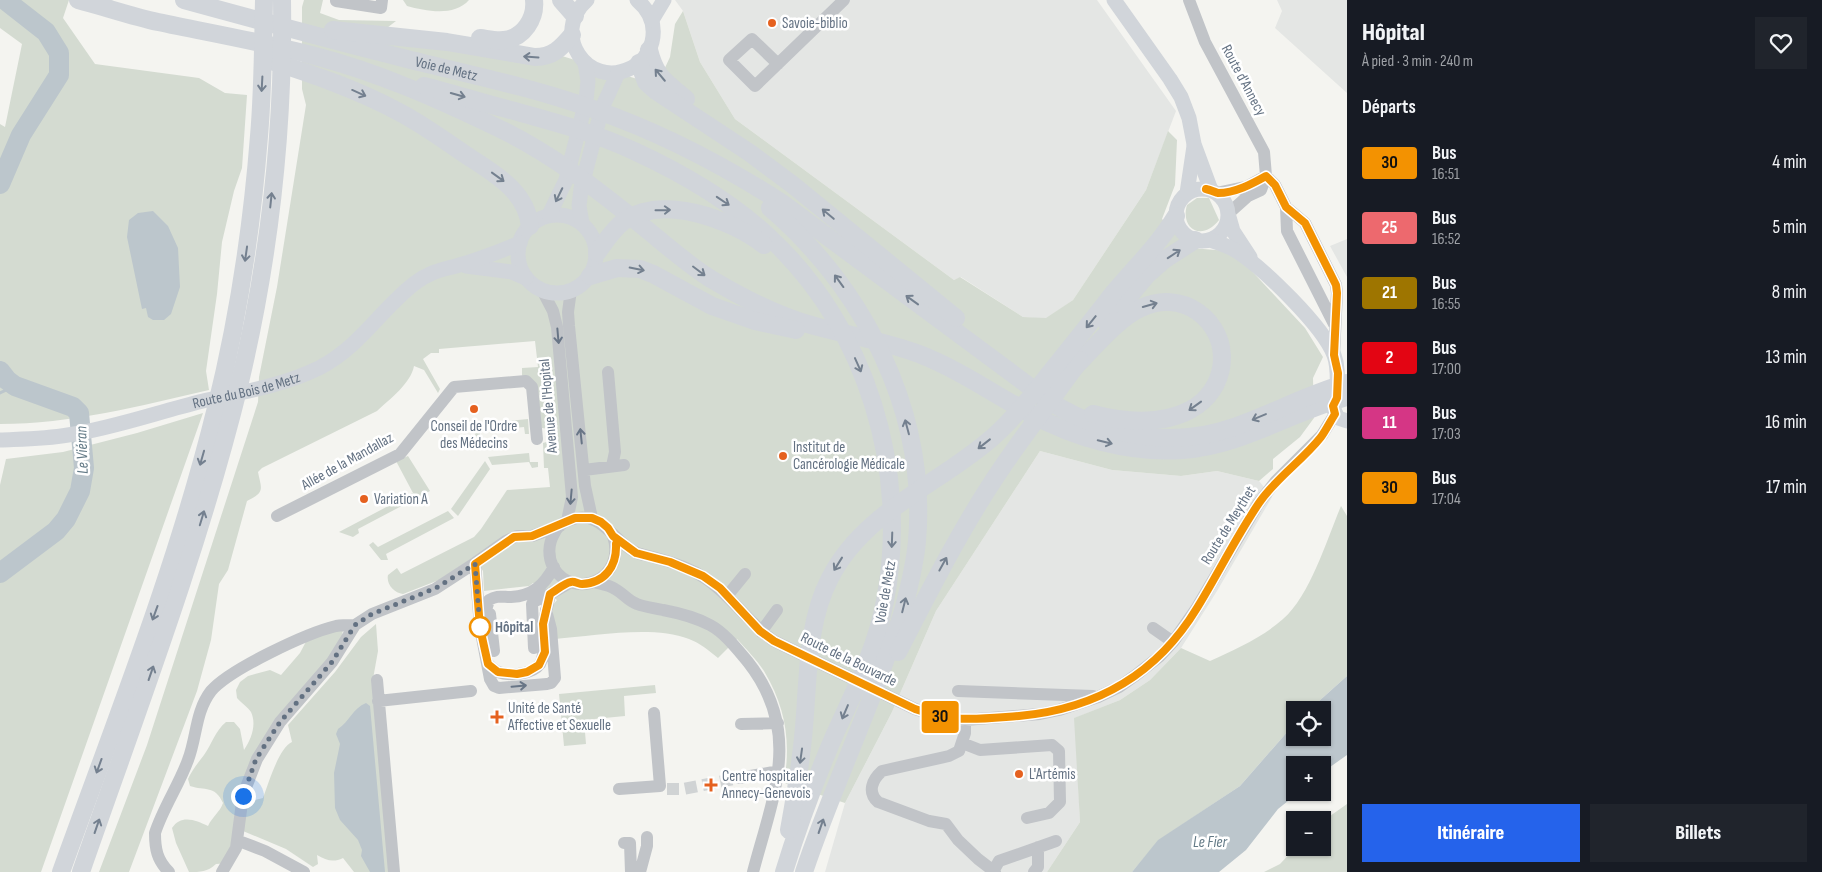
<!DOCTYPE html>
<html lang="fr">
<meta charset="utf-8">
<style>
:root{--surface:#171b24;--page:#20242c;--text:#f1f3f6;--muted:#9ea1a6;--accent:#2563eb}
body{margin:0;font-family:"Sofia Sans Condensed",sans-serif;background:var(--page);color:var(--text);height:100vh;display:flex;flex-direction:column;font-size:19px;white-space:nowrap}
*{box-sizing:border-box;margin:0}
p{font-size:16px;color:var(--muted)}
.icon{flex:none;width:28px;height:28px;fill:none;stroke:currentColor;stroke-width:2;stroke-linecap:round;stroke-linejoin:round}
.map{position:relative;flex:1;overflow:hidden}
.details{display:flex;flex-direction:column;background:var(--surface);width:475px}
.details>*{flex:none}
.badge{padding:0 10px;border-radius:4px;font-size:18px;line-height:32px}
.tools{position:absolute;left:1286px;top:701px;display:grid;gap:10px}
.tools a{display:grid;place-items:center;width:45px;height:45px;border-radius:0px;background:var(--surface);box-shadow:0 1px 4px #0004;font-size:25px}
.you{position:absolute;width:25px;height:25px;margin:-12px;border:4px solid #fff;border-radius:50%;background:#1a73e8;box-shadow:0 0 0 8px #1a73e833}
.map>.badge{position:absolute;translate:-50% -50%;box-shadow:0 0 0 2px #fff}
h2{padding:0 15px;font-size:19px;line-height:45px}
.round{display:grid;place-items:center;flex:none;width:52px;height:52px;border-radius:0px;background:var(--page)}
.headline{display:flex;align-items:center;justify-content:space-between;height:85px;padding:0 15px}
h1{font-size:24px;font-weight:800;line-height:38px}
.cta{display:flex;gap:10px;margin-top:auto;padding:10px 15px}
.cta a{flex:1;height:58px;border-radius:0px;background:var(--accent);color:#fff;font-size:20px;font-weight:800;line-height:58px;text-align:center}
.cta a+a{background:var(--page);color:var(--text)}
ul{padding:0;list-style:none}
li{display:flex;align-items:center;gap:15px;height:65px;padding:0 15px}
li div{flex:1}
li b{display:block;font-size:19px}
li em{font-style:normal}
li .badge{min-width:55px;font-weight:700;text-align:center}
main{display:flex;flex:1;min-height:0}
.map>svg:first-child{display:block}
.built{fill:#e4e6e4}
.green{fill:#d4dbd1}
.water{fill:#bcc6cc}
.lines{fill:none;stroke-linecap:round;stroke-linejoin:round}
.stream{stroke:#bcc6cc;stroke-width:3}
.river{stroke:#bcc6cc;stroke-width:20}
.minor-tunnel{stroke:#d0d3d4;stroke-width:12;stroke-dasharray:12 6;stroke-linecap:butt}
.minor{stroke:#c1c4c8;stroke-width:12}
.major{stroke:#d1d5da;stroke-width:15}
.highway{stroke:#d1d5da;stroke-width:18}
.oneway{stroke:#74808f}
.oneway2{stroke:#687586}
.line-casing{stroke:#fff;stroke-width:11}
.line{stroke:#f39201;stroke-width:8}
.walk{stroke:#637182;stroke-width:5;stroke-dasharray:0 9}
.poi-dot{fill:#e5611f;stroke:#fff;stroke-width:2}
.stop-dot{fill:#fff;stroke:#f39201;stroke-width:2.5}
.labels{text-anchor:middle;stroke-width:5;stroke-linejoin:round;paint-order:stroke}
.poi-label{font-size:15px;fill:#637182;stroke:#fff;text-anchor:start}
.street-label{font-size:15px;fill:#637182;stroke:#fff}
.stop-label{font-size:15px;font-weight:bold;fill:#637182;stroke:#fff;text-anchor:start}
.water-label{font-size:16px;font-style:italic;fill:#637a86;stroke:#fff}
</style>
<main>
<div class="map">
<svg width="1347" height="872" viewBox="0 0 1347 872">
<rect width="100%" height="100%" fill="#f4f4f0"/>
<path class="built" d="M675,0H1097L1176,111L1146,190L1073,300L1046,319L1023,317L961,277L954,280L735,119L700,62L683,11Z
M1277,0H1347V93L1275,28L1282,11Z
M1347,239V277L1330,246Z
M1040,451L1112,470L1181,476L1217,471L1259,481L1272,497L1217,591L1181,648L1150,680L1120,700L1075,718L1080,822L1047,872H825L845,803L892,712L936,611Z"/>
<path class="green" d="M0,0H69L63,18L95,64L199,78L225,93L247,95L242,168L234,191L222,242L217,294L206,371L209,390C140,406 71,424 0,424V124L5,127L22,44L0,28Z
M304,0H323L320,13L339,20L396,21L379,34L539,49L657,85L670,57L675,24L683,11L700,62L735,119L954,280L960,277L1023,317L1046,318L1073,300L1146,190L1168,131L1177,140L1175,185L1162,219L1192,248L1227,251L1249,268L1305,328L1323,357L1313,378L1314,418L1300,437L1273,459V469L1259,481L1217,471L1181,476L1112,470L1040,451L936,611L892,712L845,803L784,783C791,742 786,708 764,671C757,660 746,649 737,639L718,658C708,650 700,643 689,639C653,625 594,636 555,639L552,606L557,600L533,583L529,586L484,591L483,571L474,557L439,580L403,594C394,593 386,584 388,575L397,568L401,574L474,537L481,529L507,490L550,487L548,468H544L543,443L550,441L549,429L542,428L522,375V368L538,367L535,341L439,349V353H431L423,359L440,389L438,393L424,370L414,366C411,383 390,399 377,411L262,468L258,472C261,488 266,492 247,501L228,570L219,584L211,640L197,691L129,872H99L147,745L258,402L259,377L277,287L306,105L302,89V7Z
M403,0H469C454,17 426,11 407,6Z
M1197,198H1209L1219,220C1202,242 1180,229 1187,205Z
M203,413L41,872H0V485L6,459L63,452L137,433Z
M528,419L529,434H525L524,427L480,431V438L476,436L473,430L475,427L480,424Z
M529,453L530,462H538V467L532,468L529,462L492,465L488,457Z
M408,456L430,491L358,529L359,533L353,537L339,532L413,493L396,461Z
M485,461L490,469L458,516L451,509Z
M1341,506L1347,516V676L1309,710H1295V723L1240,786L1159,840L1132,872H1047L1080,822L1074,718L1120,700L1150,680L1181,648L1210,661C1235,649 1262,638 1283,619C1310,596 1327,539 1341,506Z
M448,511L454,518L386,554L388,560H381L369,545L373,542L378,547Z
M376,624L378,651L373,679L389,872H354L343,858C333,863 326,860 317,855L318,864L313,867L286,849L243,831L230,863L216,864C207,872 201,872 189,872L176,843L172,828C181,814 196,820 208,826C212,817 220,812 223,803C215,785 205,791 190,786L188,779C192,770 198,763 204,755C212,744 215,731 226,722H234L240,729L244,750C251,739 257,725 251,712C248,707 241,703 237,698L236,690L240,682L248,676L270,670L281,675L300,653L310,634L343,628L342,637L324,677L276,727L243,803L263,798C268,785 279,747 292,742L288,725L335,672L361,637Z
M655,685L656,693L624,696L625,716L584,720L586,744L564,746L559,694Z
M1347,804V872H1264L1280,864L1295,848H1322L1323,821Z"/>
<path class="water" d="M153,211L168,226L178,248L180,287L171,314L164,320H153L148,317L146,308L142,309L127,237L129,220L138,213Z
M1347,676V755L1323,772L1322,765H1295V792L1298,793L1278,809L1246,850L1219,872H1132L1158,840L1240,786L1295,723V738H1322V710H1309Z
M366,703L370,706L385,872H370L361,856L362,850L358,840L340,820L335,808L334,773L340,744L336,734L338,729C349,722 353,708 366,703Z"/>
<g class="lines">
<path class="stream" d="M0,393L15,386"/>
<path class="river" d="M0,184L21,135L59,75V53L46,32L5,0
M0,371L7,380L15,386L73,407L79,413L84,468L80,491L66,519L56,531L0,573"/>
<path class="minor-tunnel" d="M667,789H683L739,778"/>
<path class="minor" d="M1189,0L1205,42L1264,152L1266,176L1261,190L1248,196L1229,213
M336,1L381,8L382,0
M778,64L752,39L729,60L755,86L844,0
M1266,176L1275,185L1286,207L1305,223L1336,285L1337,293L1334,355
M1217,193L1246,187L1266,176
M1286,207L1287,231L1334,324
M542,290L553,311L557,327L572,497L567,521
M571,290L568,312L569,326L585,486L592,518
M608,372L615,452L612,466
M584,470L624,465
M277,516L400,454L454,387L526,381L532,387L537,439
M613,536C627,579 574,602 553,567C548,557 548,544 554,534C557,527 563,522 570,520C601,508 613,542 637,553C643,555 650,556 656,558C672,562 690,568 705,578C731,595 748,623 774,641L915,709L943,718L965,720L1040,714L1059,710L1098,697L1119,687L1136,675L1160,656L1173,642L1196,609L1258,504L1276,481L1322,435L1335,414
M475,563L480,627L490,679L494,686L499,688L547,684L551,683L555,678L551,629L546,610
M594,582C601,584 609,585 615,589C623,593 628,601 637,604C645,607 654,608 663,610C679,613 695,617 710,625C725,633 737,649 748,662C803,732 773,796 753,872
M727,596L745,574
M490,614L494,651
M545,617L550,594L571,582
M487,623L486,610L489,600C497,595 502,597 511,597C533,596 544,585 554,567
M1153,628L1173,642
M761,632L777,610
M534,648L532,604L535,601L550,594
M488,664C491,667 494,670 498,672C509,676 532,675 540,664C545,655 544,646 544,637
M377,680L394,872
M958,691L1093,696
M378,701L471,691
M965,720V733L959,751L949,756L882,771C872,780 867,792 878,802L929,821L946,824L958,840L978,859L995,872
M741,724L778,723
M962,743L980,750L1052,745L1059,751L1060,802L1049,813L1027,818
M739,778L779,771
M619,789L660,786L654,713
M239,841L265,851L304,872
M624,843H630L631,872
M994,870L999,861L1056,841
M169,872C157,860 155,849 155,833C163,808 179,785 188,760C197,737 195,712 211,691C230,669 307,633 336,626C342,625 348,625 355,625
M222,872L236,848L243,795L257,759L280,722L332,662L355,625L372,614L435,589L475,563L506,541L517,536H532L560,526
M640,872L647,846V837
M1034,872L1038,867V847"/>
<g class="major">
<path d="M587,0C550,33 587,90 631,68C642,63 649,53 652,42C656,25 650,11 637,0"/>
<path d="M1114,0L1170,79L1181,97L1189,118L1194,144L1211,190"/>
<path d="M652,20L664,0"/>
<circle cx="1202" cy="215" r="26"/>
<path d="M1187,193L1194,146"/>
<circle cx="557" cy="254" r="39"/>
<path d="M549,215L566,180L586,101L588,81L585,63"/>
<path d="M1229,217L1233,231L1250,257"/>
<path d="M582,223L579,206L581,189L602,108L618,73"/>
<path d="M1210,240C1219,243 1229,246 1238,252C1264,269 1323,326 1334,355C1339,368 1337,383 1337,397"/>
<path d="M466,266L512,272L526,278"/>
<path d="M1343,395L1335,402L1334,410L1338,418L1347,421"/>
<path id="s1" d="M0,440C23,439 45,439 68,435C114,428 158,412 203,401C243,392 282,386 319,368C360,347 380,310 415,283C432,270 444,270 463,264C483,258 501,251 520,243"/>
</g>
<g class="highway">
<path d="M78,0C105,7 131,16 158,22C210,33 263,42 315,56C377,72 438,99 496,127C551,153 598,190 645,228C666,245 687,264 711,279C743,298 775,315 811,325C847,335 884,341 919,354C958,369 992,393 1029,413C1075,438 1130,454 1182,450C1241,446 1291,412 1347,397"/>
<path id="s2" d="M184,0C257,20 330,40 403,58C467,74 531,87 593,109C660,132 723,165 782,203L1052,403C1107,436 1172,449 1234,427C1272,414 1308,394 1347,383"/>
<path d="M561,0L575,16"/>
<path d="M333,30L447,42L535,57C553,57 561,48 572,35"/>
<path d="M480,38C488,39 496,41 504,40C524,38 536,18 534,0"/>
<path d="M649,50C656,78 665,81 686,99"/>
<path d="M271,61C315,75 358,90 399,112C422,124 444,140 466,155C493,173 526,190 530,226"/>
<path d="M639,63L646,82L656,91L750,153L793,185L956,318"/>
<path d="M424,86C452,93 479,102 507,109C550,121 593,132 634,151C682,173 730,201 769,237C867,328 910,471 885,601C876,649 854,692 834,736C815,781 798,826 784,872"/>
<path d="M770,208C865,290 928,413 917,541C915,564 909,588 903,611C898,628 891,644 885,661C860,732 828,800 804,872"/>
<path d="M597,253C605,242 613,229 624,221C663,194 730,219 764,245"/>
<path d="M590,276L617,268L640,269L653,274L712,306L755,321L796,330"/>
<path d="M1107,323L1147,275L1164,260L1195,240"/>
<path d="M1073,369C1091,351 1118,318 1141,308C1160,299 1181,300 1198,312C1234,338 1228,390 1190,410C1162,425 1123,422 1093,414"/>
<path d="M898,652C928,594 957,536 993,481C1020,439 1051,401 1080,360"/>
<path d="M789,830C794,802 799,775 802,747C809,692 804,627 830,578C864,511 940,484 993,437C1014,418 1032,396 1049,374C1070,348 1091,322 1111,296C1133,269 1158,246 1176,216"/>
<path d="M61,872C116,719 177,567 216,408C238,319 252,227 259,136C263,91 263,45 264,0"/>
<path d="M81,872C137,711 198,552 239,386C269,261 284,129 282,0"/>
</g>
</g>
<defs><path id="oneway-shaft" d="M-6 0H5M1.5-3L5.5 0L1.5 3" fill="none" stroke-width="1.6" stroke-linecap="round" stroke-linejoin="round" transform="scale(1.25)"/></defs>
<g class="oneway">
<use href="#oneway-shaft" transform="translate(531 57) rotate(-176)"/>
<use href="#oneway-shaft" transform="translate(660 75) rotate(-130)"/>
<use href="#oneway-shaft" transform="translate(262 84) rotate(93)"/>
<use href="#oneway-shaft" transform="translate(359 93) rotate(24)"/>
<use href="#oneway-shaft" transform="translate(458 95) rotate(16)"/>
<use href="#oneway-shaft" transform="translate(498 177) rotate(36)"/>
<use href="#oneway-shaft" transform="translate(559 195) rotate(116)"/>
<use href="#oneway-shaft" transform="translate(271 200) rotate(-84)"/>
<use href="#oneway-shaft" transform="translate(723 201) rotate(34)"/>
<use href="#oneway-shaft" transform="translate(663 210) rotate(-1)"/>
<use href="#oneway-shaft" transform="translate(828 214) rotate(-140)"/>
<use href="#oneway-shaft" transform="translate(246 254) rotate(98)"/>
<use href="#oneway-shaft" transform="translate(1174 254) rotate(-34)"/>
<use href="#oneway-shaft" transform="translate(637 269) rotate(11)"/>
<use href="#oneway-shaft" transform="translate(699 271) rotate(37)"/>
<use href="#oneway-shaft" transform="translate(839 281) rotate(-126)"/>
<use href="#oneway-shaft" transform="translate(912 300) rotate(-144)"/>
<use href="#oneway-shaft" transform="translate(1150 305) rotate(-16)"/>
<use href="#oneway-shaft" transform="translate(1091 322) rotate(129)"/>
<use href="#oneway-shaft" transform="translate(858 365) rotate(66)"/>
<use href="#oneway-shaft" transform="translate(1195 406) rotate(144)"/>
<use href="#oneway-shaft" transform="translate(1259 417) rotate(157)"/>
<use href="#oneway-shaft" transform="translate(907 427) rotate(-105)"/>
<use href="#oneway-shaft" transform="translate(1105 442) rotate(14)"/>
<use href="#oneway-shaft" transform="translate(984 444) rotate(142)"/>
<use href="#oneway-shaft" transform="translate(202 458) rotate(106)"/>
<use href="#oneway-shaft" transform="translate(202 518) rotate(-73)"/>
<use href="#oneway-shaft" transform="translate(892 540) rotate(92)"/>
<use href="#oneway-shaft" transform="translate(838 564) rotate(122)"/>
<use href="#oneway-shaft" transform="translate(943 564) rotate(-61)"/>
<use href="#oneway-shaft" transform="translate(904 605) rotate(-76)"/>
<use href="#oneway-shaft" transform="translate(155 613) rotate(110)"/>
<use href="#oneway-shaft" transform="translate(151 673) rotate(-71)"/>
<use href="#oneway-shaft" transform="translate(845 712) rotate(113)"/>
<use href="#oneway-shaft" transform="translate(801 756) rotate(98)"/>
<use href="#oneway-shaft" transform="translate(99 766) rotate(110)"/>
<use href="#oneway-shaft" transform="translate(97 826) rotate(-71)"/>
<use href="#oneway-shaft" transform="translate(821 826) rotate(-71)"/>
</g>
<g class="oneway2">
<use href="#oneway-shaft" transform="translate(558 336) rotate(85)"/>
<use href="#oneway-shaft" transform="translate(581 436) rotate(-96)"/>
<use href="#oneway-shaft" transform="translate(571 497) rotate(95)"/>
<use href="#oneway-shaft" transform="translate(519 686) rotate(-5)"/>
</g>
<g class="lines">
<defs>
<path id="line" d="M616,544C617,566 605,583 582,584C579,584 574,581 571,582C564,583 556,591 550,594L543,624L545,652L539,665L527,672L517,674L498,672L488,664L480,628L475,564L514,537L532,536L575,518H592L601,522L608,528L613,536L636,553L670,562L703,576L720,588L760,631L774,641L915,709C955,723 978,719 1019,716C1096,709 1157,674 1197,608C1218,574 1236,537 1259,503C1276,478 1302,461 1321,437C1326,430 1330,422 1335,414L1333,406L1337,398L1338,373L1334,355L1337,293L1336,285L1305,223L1286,207L1275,185L1266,176C1252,184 1235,193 1218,193C1215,192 1210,190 1206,189"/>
</defs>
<use href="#line" class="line-casing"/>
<use href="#line" class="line"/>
<path class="walk" d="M243,796L256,759L265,745L280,722L332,662L355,625L372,614L436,588L475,564L480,627"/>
</g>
<g class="poi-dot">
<circle cx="772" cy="23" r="5"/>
<circle cx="474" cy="409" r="5"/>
<circle cx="783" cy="456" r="5"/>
<circle cx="364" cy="499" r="5"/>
<path d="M494.5 709.5h5v5h5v5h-5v5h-5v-5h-5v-5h5z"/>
<circle cx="1019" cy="774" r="5"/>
<path d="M708.5 777.5h5v5h5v5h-5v5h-5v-5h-5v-5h5z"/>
</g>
<circle class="stop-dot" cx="480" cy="627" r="10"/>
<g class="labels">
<g class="poi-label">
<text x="782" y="28">Savoie-biblio</text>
<text x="474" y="431" text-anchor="middle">Conseil de l'Ordre<tspan x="474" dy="17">des Médecins</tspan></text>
<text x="793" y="452">Institut de<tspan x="793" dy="17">Cancérologie Médicale</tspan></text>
<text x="374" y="504">Variation A</text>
<text x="508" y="713">Unité de Santé<tspan x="508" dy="17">Affective et Sexuelle</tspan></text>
<text x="1029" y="779">L'Artémis</text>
<text x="722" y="781">Centre hospitalier<tspan x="722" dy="17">Annecy-Genevois</tspan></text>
</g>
<g class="street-label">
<text dy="5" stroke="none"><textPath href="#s2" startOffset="271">Voie de Metz</textPath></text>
<text transform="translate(1244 80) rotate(62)" y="5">Route d'Annecy</text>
<text dy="5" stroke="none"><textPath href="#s1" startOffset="252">Route du Bois de Metz</textPath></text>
<text transform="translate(548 406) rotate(-95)" y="5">Avenue de l'Hopital</text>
<text transform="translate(347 461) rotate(-29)" y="5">Allée de la Mandallaz</text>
<text transform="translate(1228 525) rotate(-58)" y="5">Route de Meythet</text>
<text transform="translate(885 592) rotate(-80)" y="5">Voie de Metz</text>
<text transform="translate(849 659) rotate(26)" y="5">Route de la Bouvarde</text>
</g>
<g class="stop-label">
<text x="495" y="632">Hôpital</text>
</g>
<g class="water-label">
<text transform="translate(81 450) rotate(-92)" y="6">Le Viéran</text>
<text x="1210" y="847">Le Fier</text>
</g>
</g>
</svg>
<div class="tools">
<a><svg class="icon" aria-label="locate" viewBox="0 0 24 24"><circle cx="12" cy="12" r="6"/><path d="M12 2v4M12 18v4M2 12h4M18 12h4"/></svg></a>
<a>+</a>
<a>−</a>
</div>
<div class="you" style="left:243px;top:796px"></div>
<b class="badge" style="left:940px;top:717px;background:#f39201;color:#111">30</b>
</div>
<section class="details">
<div class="headline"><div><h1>Hôpital</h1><p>À pied · 3 min · 240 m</p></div><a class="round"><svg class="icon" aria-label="heart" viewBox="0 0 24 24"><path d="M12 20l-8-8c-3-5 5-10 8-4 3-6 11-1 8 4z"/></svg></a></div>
<h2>Départs</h2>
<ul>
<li><span class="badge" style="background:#f39201;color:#111">30</span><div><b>Bus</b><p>16:51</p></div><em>4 min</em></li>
<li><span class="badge" style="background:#ed696e;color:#fff">25</span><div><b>Bus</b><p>16:52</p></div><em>5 min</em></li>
<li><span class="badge" style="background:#9e7500;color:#fff">21</span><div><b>Bus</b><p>16:55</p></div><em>8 min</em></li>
<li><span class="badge" style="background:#e30513;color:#fff">2</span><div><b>Bus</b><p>17:00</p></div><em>13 min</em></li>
<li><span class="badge" style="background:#d53685;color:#fff">11</span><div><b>Bus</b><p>17:03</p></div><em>16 min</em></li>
<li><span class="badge" style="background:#f39201;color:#111">30</span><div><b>Bus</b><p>17:04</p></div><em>17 min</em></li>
</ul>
<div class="cta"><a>Itinéraire</a><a>Billets</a></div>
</section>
</main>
